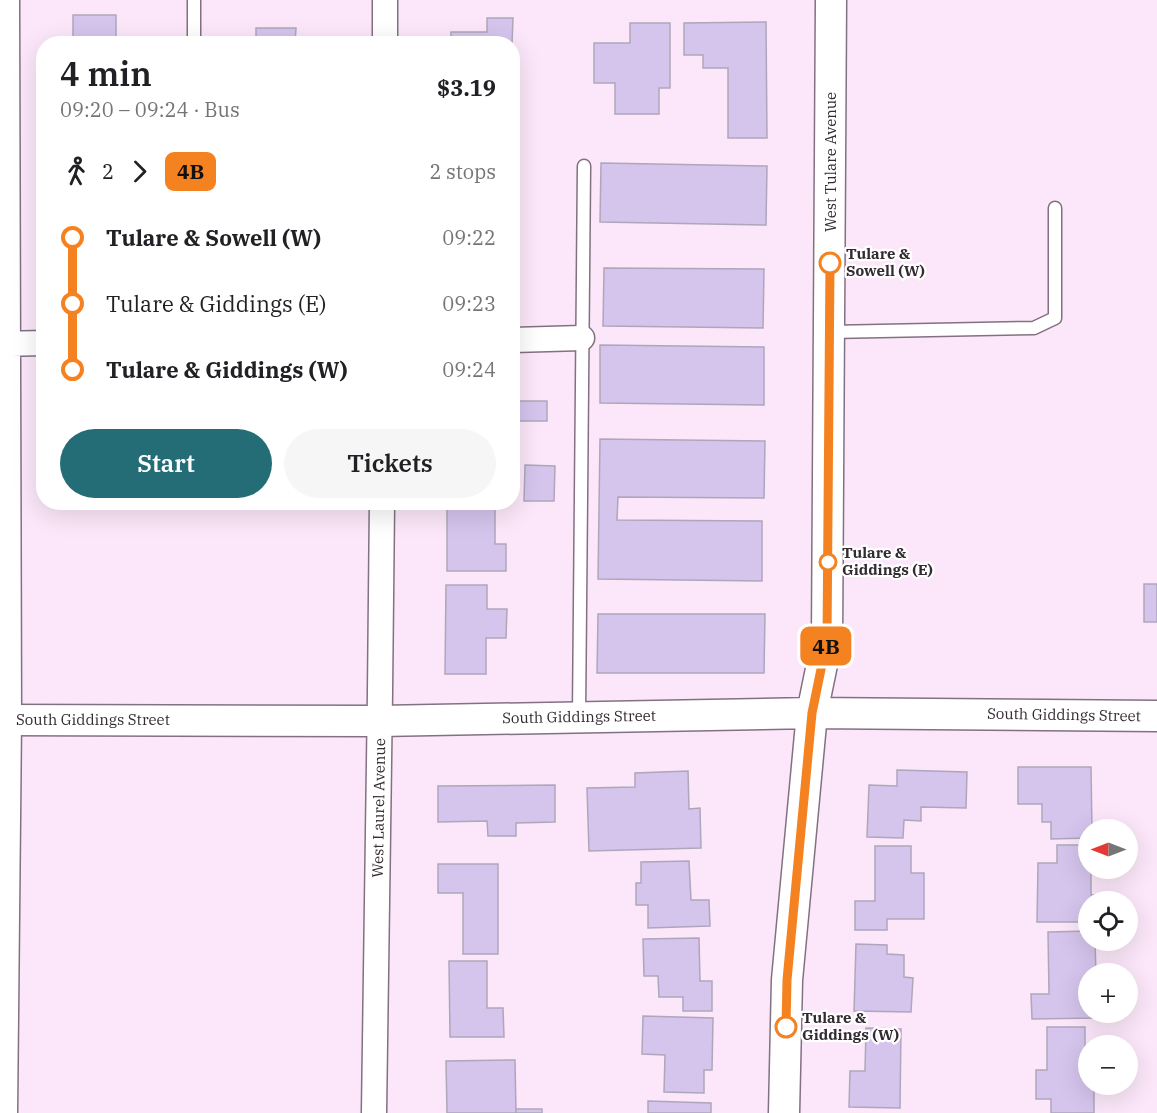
<!DOCTYPE html>
<meta charset="utf-8">
<style>
:root{--surface:#fff;--page:#f6f6f6;--text:#202124;--muted:#757577;--accent:#246d77}
body{margin:0;font-family:"IBM Plex Serif",serif;background:var(--page);color:var(--text);height:100vh;display:flex;flex-direction:column;font-size:22px;white-space:nowrap}
*{box-sizing:border-box;margin:0}
p{font-size:20px;color:var(--muted)}
.icon{flex:none;width:33px;height:33px;fill:none;stroke:currentColor;stroke-width:2;stroke-linecap:round;stroke-linejoin:round}
.map{position:relative;flex:1;overflow:hidden}
.sheet{position:absolute;left:36px;top:36px;width:484px;height:474px;display:flex;flex-direction:column;background:var(--surface);border-radius:24px;box-shadow:0 6px 24px #0002}
.sheet>*{flex:none}
.badge{padding:0 12px;border-radius:9px;font-size:21px;line-height:39px}
.needle{width:39px;rotate:270deg}
.buttons{position:absolute;left:1078px;top:819px;display:grid;gap:12px}
.buttons a{display:grid;place-items:center;width:60px;height:60px;border-radius:50%;background:var(--surface);box-shadow:0 6px 24px #0002;font-size:30px}
.map>.badge{position:absolute;translate:-50% -50%;box-shadow:0 0 0 3px #fff}
.legs{display:flex;align-items:center;gap:9px;height:66px;padding:0 24px;font-size:20px}
.legs p{margin-inline-start:auto}
.headline{display:flex;align-items:center;justify-content:space-between;height:102px;padding:0 24px}
h1{font-size:33px;font-weight:600;line-height:45px}
.button{display:flex;gap:12px;margin-top:auto;padding:12px 24px}
.button a{flex:1;height:69px;border-radius:36px;background:var(--accent);color:#fff;font-size:24px;font-weight:600;line-height:69px;text-align:center}
.button a+a{background:var(--page);color:var(--text)}
ul{padding:0 24px;list-style:none}
li{display:flex;align-items:center;gap:21px;height:66px;font-size:22px}
li i{display:grid;place-items:center;width:9px;height:100%;margin:0 8px;background:currentColor}
li i::after{content:'';width:15px;height:15px;margin:-8px;border:4px solid;border-radius:50%;background:var(--surface)}
li p{margin-inline-start:auto}
li:first-child i{background:linear-gradient(#0000 50%,currentColor 0)}
li:last-child i{background:linear-gradient(currentColor 50%,#0000 0)}
.map>svg:first-child{display:block}
.building{fill:#d5c4ec;stroke:#afa6bb;stroke-width:1.5}
.lines{fill:none;stroke-linecap:round;stroke-linejoin:round}
.service-casing{stroke:#827180;stroke-width:15}
.minor-casing{stroke:#827180;stroke-width:27}
.tertiary-casing{stroke:#827180;stroke-width:33}
.service{stroke:#fff;stroke-width:12}
.minor{stroke:#fff;stroke-width:24}
.tertiary{stroke:#fff;stroke-width:30}
.line-1-casing{stroke:#fff;stroke-width:14}
.line-1{stroke:#f58220;stroke-width:9}
.stop-1-dot{fill:#fff;stroke:#f58220;stroke-width:3}
.labels{text-anchor:middle;stroke-width:4.5;stroke-linejoin:round;paint-order:stroke}
.street-label{font-size:15px;fill:#332b32;stroke:#fff}
.stop-label{font-size:15px;font-weight:bold;fill:#332b32;stroke:#fff;text-anchor:start}
</style>
<div class="map">
<svg width="1157" height="1113" viewBox="0 0 1157 1113">
<rect width="100%" height="100%" fill="#fbe7f9"/>
<path class="building" d="M73,15H116V38H125V44H73Z
M487,18H513L512,44H451V32H487Z
M766,22L767,138H728V68H703V55H684V23Z
M630,23H670V88H659V114H615V83H594V43H630Z
M256,28H296L295,44H250V42H256Z
M601,163L767,166L766,225L600,222Z
M604,268L764,269L763,328L603,326Z
M600,345L764,347V405L600,403Z
M513,401H547V421H515V439H513Z
M600,439L765,441L764,498L618,497L617,520L762,521V581L598,579Z
M525,465L555,466L554,501H524Z
M447,502H495V544H506V571H447Z
M1144,584H1157V622H1144Z
M446,585H487V609H507L506,638H486V674H445Z
M598,614H765L764,673H597Z
M1018,767H1091L1092,830H1089V838L1051,839V822H1042V804H1018Z
M897,770L967,772L966,808L921,807V821L904,820L903,838L867,837L869,785L897,786Z
M688,771L689,809L700,808L701,848L589,851L587,788L635,787V773Z
M555,785V822L516,823V836H488L487,821L438,822V786Z
M1057,845H1089V868H1091V895H1098V902H1089V922H1037L1038,863H1057Z
M875,846H911V873H924V919H887V930H855V901H875Z
M689,861L691,900H709L710,926L648,928V905H636V883H641V862Z
M438,864H498V954H463V893H438Z
M1089,931V940H1095L1096,974H1089V1012H1097V1018L1032,1019L1031,994H1049L1048,932Z
M699,938L700,981H712V1011H683V997H659L658,976H644L643,939Z
M856,944L887,945V954L904,955V977L913,978L911,1012L854,1011Z
M449,961H487V1008H503L504,1037H450Z
M643,1016L713,1018L712,1070H704V1093L664,1092L665,1055L642,1054Z
M1047,1027H1085V1070H1089V1084H1094V1113H1051V1099H1036V1070H1047Z
M866,1028L901,1029L900,1108L849,1107L850,1071H865Z
M515,1060L516,1113H447L446,1061Z
M648,1101L711,1103V1113H648Z
M516,1109H542V1113H516Z"/>
<g class="lines">
<defs>
<path id="service" d="M194,0V44
M830,332L1034,328L1055,318V208
M579,716L584,166"/>
<path id="minor" d="M385,44V0
M513,340L582,338
M0,344L44,343
M5,1113L9,720L7,0
M374,1113L380,692L382,502"/>
<path id="tertiary" d="M0,720L380,721L812,713L1157,716
M784,1113L787,980L812,713L827,640L831,0"/>
</defs>
<use href="#service" class="service-casing"/>
<use href="#minor" class="minor-casing"/>
<use href="#tertiary" class="tertiary-casing"/>
<use href="#service" class="service"/>
<use href="#minor" class="minor"/>
<use href="#tertiary" class="tertiary"/>
</g>
<g class="lines">
<defs>
<path id="line-1" d="M786,1027L787,980L812,713L827,640L830,263"/>
</defs>
<use href="#line-1" class="line-1-casing"/>
<use href="#line-1" class="line-1"/>
</g>
<g class="stop-1-dot">
<circle cx="830" cy="263" r="10"/>
<circle cx="828" cy="562" r="8"/>
<circle cx="786" cy="1027" r="10"/>
</g>
<g class="labels">
<g class="street-label">
<text transform="translate(831 162) rotate(-90)" y="5">West Tulare Avenue</text>
<text transform="translate(1064 715) rotate(1)" y="5">South Giddings Street</text>
<text transform="translate(579 717) rotate(-1)" y="5">South Giddings Street</text>
<text x="93" y="725">South Giddings Street</text>
<text transform="translate(379 808) rotate(-89)" y="5">West Laurel Avenue</text>
</g>
<g class="stop-label">
<text x="846" y="259">Tulare &amp;<tspan x="846" dy="17">Sowell (W)</tspan></text>
<text x="842" y="558">Tulare &amp;<tspan x="842" dy="17">Giddings (E)</tspan></text>
<text x="802" y="1023">Tulare &amp;<tspan x="802" dy="17">Giddings (W)</tspan></text>
</g>
</g>
</svg>
<div class="buttons">
<a><svg class="needle" viewBox="-14 -14 28 28"><path d="M0-13l5 13h-10z" fill="#e53935"/><path d="M0 13l5-13h-10z" fill="#757577"/></svg></a>
<a><svg class="icon" aria-label="locate" viewBox="0 0 24 24"><circle cx="12" cy="12" r="6"/><path d="M12 2v4M12 18v4M2 12h4M18 12h4"/></svg></a>
<a>+</a>
<a>−</a>
</div>
<b class="badge" style="left:826px;top:646px;background:#f58220;color:#111">4B</b>
<section class="sheet">
<div class="headline"><div><h1>4 min</h1><p>09:20 – 09:24 · Bus</p></div><b>$3.19</b></div>
<div class="legs"><svg class="icon" aria-label="walk" viewBox="0 0 24 24"><circle cx="13" cy="4" r="2"/><path d="M13 8l-2 6 4 7M11 14l-3 7M7 12l3-4h3l4 4"/></svg>2<svg class="icon" aria-label="forward" viewBox="0 0 24 24"><path d="M9 5l7 7-7 7"/></svg><b class="badge" style="background:#f58220;color:#111">4B</b><p>2 stops</p></div>
<ul>
<li><i style="color:#f58220"></i><b>Tulare &amp; Sowell (W)</b><p>09:22</p></li>
<li><i style="color:#f58220"></i><span>Tulare &amp; Giddings (E)</span><p>09:23</p></li>
<li><i style="color:#f58220"></i><b>Tulare &amp; Giddings (W)</b><p>09:24</p></li>
</ul>
<div class="button"><a>Start</a><a>Tickets</a></div>
</section>
</div>
